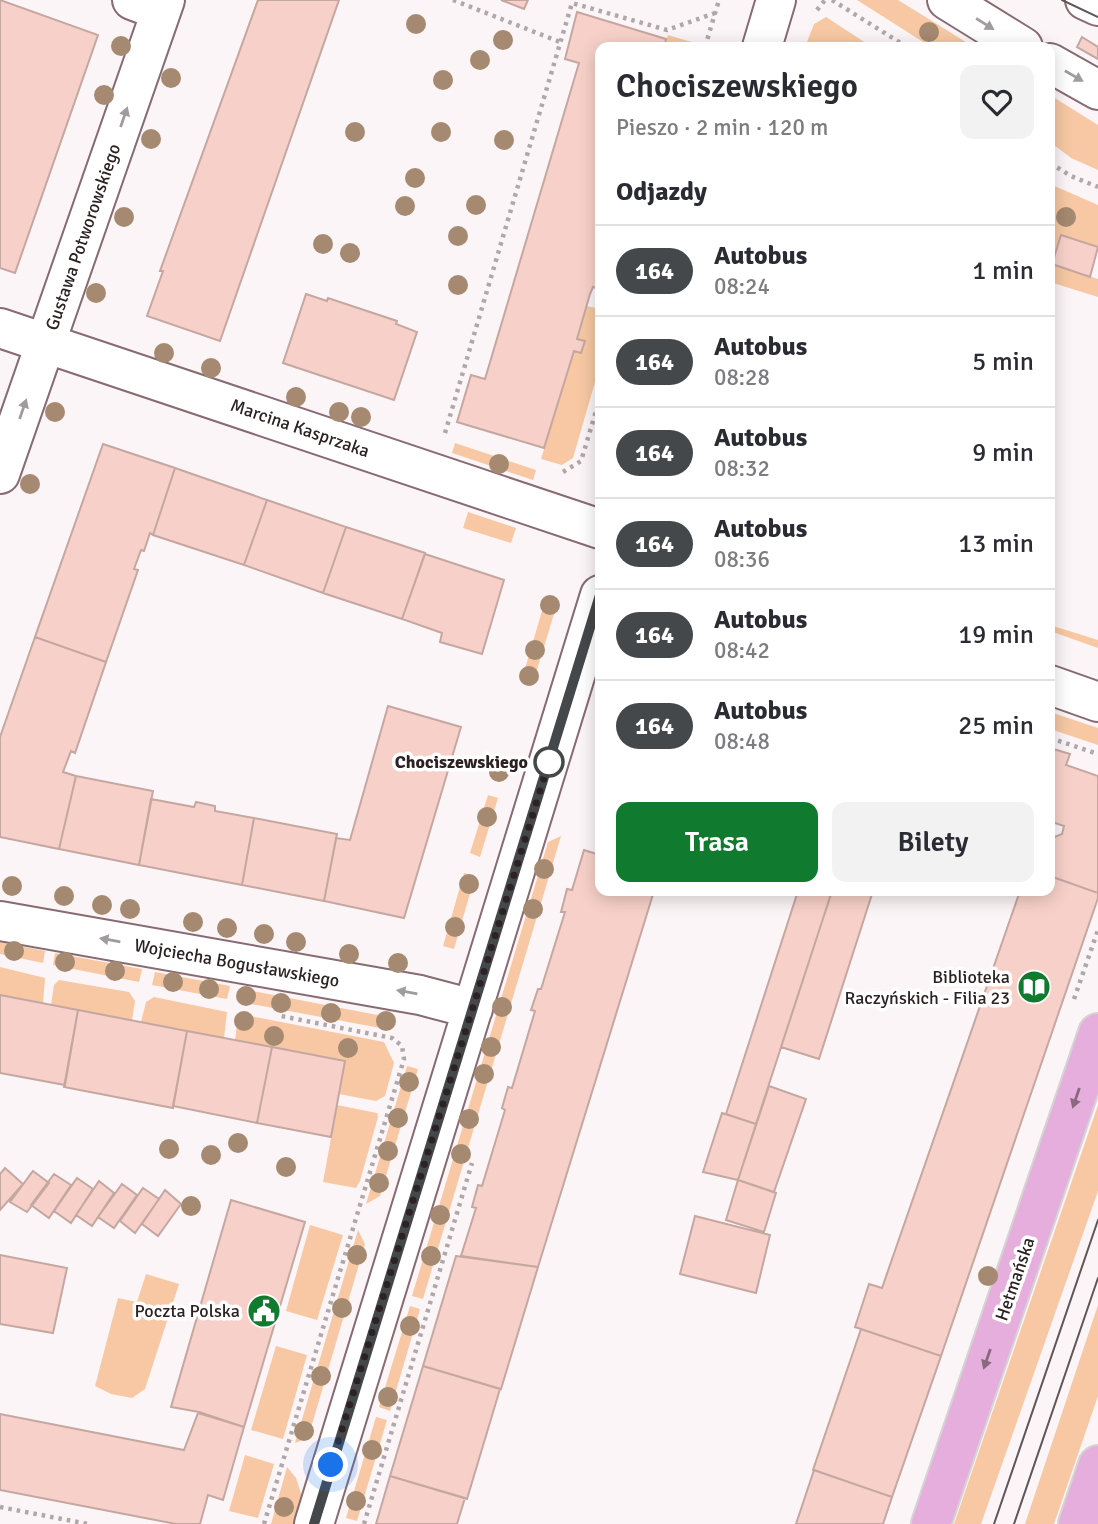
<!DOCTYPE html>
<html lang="pl">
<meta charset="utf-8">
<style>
:root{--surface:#fff;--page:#f2f2f3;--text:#2b2b33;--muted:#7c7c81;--line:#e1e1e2;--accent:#107b2f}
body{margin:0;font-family:Signika,sans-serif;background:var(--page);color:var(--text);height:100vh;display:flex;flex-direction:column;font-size:26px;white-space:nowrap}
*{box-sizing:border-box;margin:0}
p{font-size:23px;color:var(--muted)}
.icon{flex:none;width:38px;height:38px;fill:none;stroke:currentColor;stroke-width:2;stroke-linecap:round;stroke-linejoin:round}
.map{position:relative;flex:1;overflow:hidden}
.side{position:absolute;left:595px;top:42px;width:460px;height:854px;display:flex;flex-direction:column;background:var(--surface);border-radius:14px;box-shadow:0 4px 18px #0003}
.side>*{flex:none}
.badge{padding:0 14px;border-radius:23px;font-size:24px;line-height:46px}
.you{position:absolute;width:35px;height:35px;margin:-18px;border:5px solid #fff;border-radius:50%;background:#1a73e8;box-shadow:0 0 0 10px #1a73e833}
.map>.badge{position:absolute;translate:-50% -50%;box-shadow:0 0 0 4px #fff}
h2{padding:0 21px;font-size:26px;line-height:63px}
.round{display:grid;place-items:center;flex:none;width:74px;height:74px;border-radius:14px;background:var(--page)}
.overview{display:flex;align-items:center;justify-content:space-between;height:119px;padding:0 21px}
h1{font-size:33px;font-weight:600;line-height:52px}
.primary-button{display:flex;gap:14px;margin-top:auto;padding:14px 21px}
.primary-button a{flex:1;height:80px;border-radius:14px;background:var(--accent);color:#fff;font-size:28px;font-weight:600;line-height:80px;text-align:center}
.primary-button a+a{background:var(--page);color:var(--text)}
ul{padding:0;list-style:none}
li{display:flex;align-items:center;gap:21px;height:91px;padding:0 21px;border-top:2px solid var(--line)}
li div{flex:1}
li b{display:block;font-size:26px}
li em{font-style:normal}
li .badge{min-width:77px;font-weight:700;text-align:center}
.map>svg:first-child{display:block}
.green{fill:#f7c8a3}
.building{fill:#f7d1c9;stroke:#c5a7a1;stroke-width:2}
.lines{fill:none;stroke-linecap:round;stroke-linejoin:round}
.minor-casing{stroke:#876b72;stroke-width:42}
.major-casing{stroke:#d5d3d3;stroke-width:42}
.path{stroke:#afa7a9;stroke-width:4.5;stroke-dasharray:3.5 5;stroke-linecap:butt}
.minor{stroke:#fff;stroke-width:38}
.major{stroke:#e6aedd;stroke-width:38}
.tram{stroke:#605658;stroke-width:2}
.tree{fill:#a58970}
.oneway{fill:#a09b9c}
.oneway2{fill:#896880}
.line-casing{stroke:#fff;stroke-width:16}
.line{stroke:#45484a;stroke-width:10}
.walk{stroke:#2c2123;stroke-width:7;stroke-dasharray:0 12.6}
.stop-dot{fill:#fff;stroke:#45484a;stroke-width:3.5}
.labels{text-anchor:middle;stroke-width:7;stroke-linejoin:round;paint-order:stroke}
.street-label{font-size:18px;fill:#2c2123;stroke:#fff}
.stop-label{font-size:18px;font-weight:bold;fill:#2c2123;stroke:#fff;text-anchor:end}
.poi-label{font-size:18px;fill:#2c2123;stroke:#fff;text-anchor:end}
</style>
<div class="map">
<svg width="1098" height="1524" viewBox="0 0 1098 1524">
<rect width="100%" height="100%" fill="#fcf5f7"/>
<path class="green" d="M857,0H898L974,47H931Z
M826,17L872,47H805L814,24Z
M668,35L695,43L694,47H664Z
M1050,95L1098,125V170L1071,158L1050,142Z
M1050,184L1098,205V247L1061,235L1052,264L1098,279V297L1050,282Z
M587,306L600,309V365L573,458L562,465L541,459L574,351L581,353L585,341L577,339Z
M455,443L536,470L533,480L452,453Z
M468,512L516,528L511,543L463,528Z
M545,601L557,604L532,686L521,682Z
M1050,625L1098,640V648L1050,631Z
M1050,712L1098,728V745L1050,729Z
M488,795L498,798L480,857L470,853Z
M561,836L423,1299L412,1296L548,842Z
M464,873L475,876L454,949L443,946Z
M0,942L45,951L43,963L0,954Z
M55,953L142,969L139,982L53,965Z
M0,967L45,978L43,1003L0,995Z
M155,972L230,986L227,999L152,985Z
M59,980L129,992L135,1001L132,1020L51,1005L54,985Z
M243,989L393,1018L391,1030L240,1002Z
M154,997L227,1012L224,1038L141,1022L146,1002Z
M245,1015L384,1042L394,1063L385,1096L376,1101L339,1094L345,1061L235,1040L238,1018Z
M407,1066L418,1069L380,1196L366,1204Z
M337,1105L377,1113L378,1117L360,1181L356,1188L323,1182Z
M1098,1105V1191L981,1524H954Z
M310,1225L343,1235L317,1320L286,1311Z
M358,1230L365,1244L308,1438L295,1443Z
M146,1274L179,1284L145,1389L132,1398L111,1394L95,1386L118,1298L137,1302Z
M1098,1305V1396L1054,1524H1025Z
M410,1306L420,1309L390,1411L379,1407Z
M276,1346L307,1355L283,1439L251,1430Z
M376,1417L387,1420L357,1521L346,1518Z
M245,1455L274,1464L258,1518L229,1511Z
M287,1467L296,1478L303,1500L296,1524H271Z"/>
<path class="building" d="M0,0L98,35L15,273L0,268Z
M258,0H339L220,341L147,316L163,271H160Z
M501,0H528L524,9Z
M577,12L666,39L664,47H600V261L596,274L600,275V289L593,287L590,294L577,339L585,341L581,353L574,351L544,448L457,422L471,375L485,379L579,63L565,59Z
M1082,37L1098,47V59L1077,47Z
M1061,235L1098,247L1090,277L1052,264Z
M306,294L327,301L328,298L397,321L396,324L417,332L394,400L283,363Z
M103,444L175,468L153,535L150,533L144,551L141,550L134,569L138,570L106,662L35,637Z
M175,468L267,500L244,565L153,535Z
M267,500L346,527L323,593L244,565Z
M346,527L425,553L402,619L323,593Z
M425,554L504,580L482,654L440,642L442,633L402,619Z
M35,637L106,662L75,753L71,751L63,772L76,776L59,849L0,837V737Z
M388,706L461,727L404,918L324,901L336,838L350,840Z
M1050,748L1070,754L1066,765L1098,776V893L1050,876V846L1052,838L1062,834L1064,826L1052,822L1050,826Z
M76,776L153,791L139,865L59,849Z
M151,799L194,807L196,802L215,806V811L254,818L242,885L139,865Z
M254,818L337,834L324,901L242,885Z
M584,850L600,855V891H654L538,1267L461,1256L476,1208L472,1207L478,1185L482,1186L505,1110L502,1108L508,1087L512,1088L535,1011L531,1010L538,989H541L565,912H561L567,889L572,890Z
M1050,876L1098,893V898L941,1356L855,1327L869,1284L882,1288L1020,891H1050Z
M798,891H832L756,1124L726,1114Z
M832,891H873L819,1059L781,1047Z
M0,995L78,1010L65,1085L0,1073Z
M78,1010L187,1031L173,1108L64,1087Z
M187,1031L272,1047L257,1123L173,1106Z
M272,1047L345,1061L331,1137L257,1123Z
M769,1086L806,1099L774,1192L738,1180Z
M722,1113L756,1124L738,1180L703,1172Z
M5,1168L23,1184L0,1210V1174Z
M33,1171L49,1183L27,1212L10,1202Z
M54,1174L71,1185L49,1218L31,1205Z
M77,1178L93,1189L71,1223L54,1211Z
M738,1180L776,1193L764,1232L726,1220Z
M99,1181L114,1193L92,1226L76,1215Z
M122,1184L137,1195L114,1228L98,1217Z
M143,1188L159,1199L135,1233L120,1221Z
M165,1190L181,1204L158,1236L142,1224Z
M231,1200L305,1222L244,1427L199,1412L171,1407Z
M695,1216L770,1235L756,1293L680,1274Z
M0,1255L67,1268L53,1333L0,1324Z
M456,1256L538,1267L501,1389L423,1366Z
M861,1329L941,1356L892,1497L813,1470Z
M423,1366L500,1389L467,1499L390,1476Z
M198,1413L244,1427L223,1500L208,1495L200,1524H176L0,1490V1414L184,1450Z
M814,1470L892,1497L883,1524H796Z
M390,1476L465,1498L457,1524H376Z"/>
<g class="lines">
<defs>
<path id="minor" d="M132,0L161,11
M947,0L1023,47
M1085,0L1098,6
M762,47L776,0
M1050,63L1098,90
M0,328L600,529
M0,474L165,0
M1050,685L1098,702
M0,921L420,995L473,1009
M314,1524L600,595"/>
<path id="major" d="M931,1524L1098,1033
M1078,1524L1098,1465"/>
</defs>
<use href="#minor" class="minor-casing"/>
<use href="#major" class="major-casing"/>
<path class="path" d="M453,0L560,42
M832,0L907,47
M817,10L825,0
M705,47L719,0
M1050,163L1071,176L1098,187
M445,433L572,3L667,30L715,13
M563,472L581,461L600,398
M1050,738L1098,754
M1074,999L1098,930
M0,1507L88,1524
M264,1524L404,1059L402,1046L392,1038L281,1016
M364,1524L472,1163"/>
<use href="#minor" class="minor"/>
<use href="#major" class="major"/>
<path class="tram" d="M1062,0L1098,17
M994,1524L1098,1220
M1014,1524L1098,1278"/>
</g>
<g class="tree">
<circle cx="416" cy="24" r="10"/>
<circle cx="929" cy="32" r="10"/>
<circle cx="503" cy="40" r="10"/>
<circle cx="121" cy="46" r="10"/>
<circle cx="480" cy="60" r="10"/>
<circle cx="171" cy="78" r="10"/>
<circle cx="443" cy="80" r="10"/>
<circle cx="104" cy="95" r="10"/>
<circle cx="355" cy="132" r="10"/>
<circle cx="441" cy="132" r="10"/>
<circle cx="151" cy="139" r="10"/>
<circle cx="504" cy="140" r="10"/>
<circle cx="415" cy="178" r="10"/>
<circle cx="476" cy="205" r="10"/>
<circle cx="405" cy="206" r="10"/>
<circle cx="124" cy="217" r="10"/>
<circle cx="1066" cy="217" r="10"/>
<circle cx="458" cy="236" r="10"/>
<circle cx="323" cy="244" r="10"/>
<circle cx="350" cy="253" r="10"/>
<circle cx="458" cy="285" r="10"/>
<circle cx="96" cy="293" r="10"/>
<circle cx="164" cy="353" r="10"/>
<circle cx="211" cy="368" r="10"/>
<circle cx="296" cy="397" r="10"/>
<circle cx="55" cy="412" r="10"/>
<circle cx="339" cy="412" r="10"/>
<circle cx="361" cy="417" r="10"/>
<circle cx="499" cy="464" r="10"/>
<circle cx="30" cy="484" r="10"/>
<circle cx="550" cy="605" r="10"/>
<circle cx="535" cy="650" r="10"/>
<circle cx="529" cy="676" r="10"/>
<circle cx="499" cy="772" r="10"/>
<circle cx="487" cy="817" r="10"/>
<circle cx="544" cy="869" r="10"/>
<circle cx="469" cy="884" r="10"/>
<circle cx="12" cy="886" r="10"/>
<circle cx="64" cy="896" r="10"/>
<circle cx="102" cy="905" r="10"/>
<circle cx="130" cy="909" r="10"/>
<circle cx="533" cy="909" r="10"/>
<circle cx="193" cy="922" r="10"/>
<circle cx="455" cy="927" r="10"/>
<circle cx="227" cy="928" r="10"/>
<circle cx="264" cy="934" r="10"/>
<circle cx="296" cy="942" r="10"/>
<circle cx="14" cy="951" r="10"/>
<circle cx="349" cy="954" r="10"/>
<circle cx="65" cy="962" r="10"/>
<circle cx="398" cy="963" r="10"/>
<circle cx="115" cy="971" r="10"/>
<circle cx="173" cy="982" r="10"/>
<circle cx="209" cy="989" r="10"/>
<circle cx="246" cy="996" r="10"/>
<circle cx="281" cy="1003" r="10"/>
<circle cx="502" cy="1007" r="10"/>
<circle cx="331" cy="1013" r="10"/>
<circle cx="244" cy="1021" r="10"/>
<circle cx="386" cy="1021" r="10"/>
<circle cx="274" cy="1036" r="10"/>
<circle cx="491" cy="1047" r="10"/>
<circle cx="348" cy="1048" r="10"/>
<circle cx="484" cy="1074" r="10"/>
<circle cx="409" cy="1082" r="10"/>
<circle cx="398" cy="1118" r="10"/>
<circle cx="469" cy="1119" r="10"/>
<circle cx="238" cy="1143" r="10"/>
<circle cx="169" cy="1149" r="10"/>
<circle cx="388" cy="1151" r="10"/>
<circle cx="461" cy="1154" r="10"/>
<circle cx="211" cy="1155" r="10"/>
<circle cx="286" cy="1167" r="10"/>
<circle cx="379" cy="1183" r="10"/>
<circle cx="191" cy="1206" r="10"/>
<circle cx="440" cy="1215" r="10"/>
<circle cx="357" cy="1255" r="10"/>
<circle cx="431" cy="1256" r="10"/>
<circle cx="988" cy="1276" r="10"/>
<circle cx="342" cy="1308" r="10"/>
<circle cx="410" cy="1326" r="10"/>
<circle cx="321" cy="1376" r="10"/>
<circle cx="388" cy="1397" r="10"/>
<circle cx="304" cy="1431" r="10"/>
<circle cx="372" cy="1450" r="10"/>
<circle cx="356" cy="1501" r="10"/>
<circle cx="284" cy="1507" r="10"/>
</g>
<defs><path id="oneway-solid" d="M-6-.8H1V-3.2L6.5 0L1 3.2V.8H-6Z" transform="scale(1.75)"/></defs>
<g class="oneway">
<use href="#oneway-solid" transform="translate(985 24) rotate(32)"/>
<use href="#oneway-solid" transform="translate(1074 76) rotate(30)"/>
<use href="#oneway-solid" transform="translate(124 117) rotate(-71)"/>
<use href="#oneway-solid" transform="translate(23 409) rotate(-71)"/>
<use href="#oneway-solid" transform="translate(110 940) rotate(-170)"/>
<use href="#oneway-solid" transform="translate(407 992) rotate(-170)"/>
</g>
<g class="oneway2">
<use href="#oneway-solid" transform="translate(1076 1098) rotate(109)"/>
<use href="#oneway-solid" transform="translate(987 1359) rotate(109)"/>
</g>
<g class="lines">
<defs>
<path id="line" d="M314,1524L600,595"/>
</defs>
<use href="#line" class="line-casing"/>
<use href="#line" class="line"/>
<path class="walk" d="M331,1465L549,762"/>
</g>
<defs>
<symbol id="library-disc" viewBox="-11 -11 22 22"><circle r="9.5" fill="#107b2f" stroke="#fff"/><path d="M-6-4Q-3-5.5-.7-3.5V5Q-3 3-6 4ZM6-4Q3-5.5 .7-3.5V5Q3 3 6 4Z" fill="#fff"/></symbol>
<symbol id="civic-disc" viewBox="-11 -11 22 22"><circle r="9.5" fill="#107b2f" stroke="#fff"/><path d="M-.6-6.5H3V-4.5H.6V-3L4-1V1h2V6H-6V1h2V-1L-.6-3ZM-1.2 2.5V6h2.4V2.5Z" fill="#fff"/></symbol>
</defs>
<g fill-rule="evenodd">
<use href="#library-disc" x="1015" y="968" width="38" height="38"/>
<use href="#civic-disc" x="245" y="1292" width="38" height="38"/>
</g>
<circle class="stop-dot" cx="549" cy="762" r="14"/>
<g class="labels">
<g class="street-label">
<text transform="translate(83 237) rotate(-71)" y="6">Gustawa Potworowskiego</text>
<text transform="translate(300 428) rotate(19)" y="6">Marcina Kasprzaka</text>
<text transform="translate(237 963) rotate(10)" y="6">Wojciecha Bogusławskiego</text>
<text transform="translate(1015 1279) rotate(-71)" y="6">Hetmańska</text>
</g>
<g class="stop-label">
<text x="528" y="768">Chociszewskiego</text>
</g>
<g class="poi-label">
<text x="1010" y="983">Biblioteka<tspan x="1010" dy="21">Raczyńskich - Filia 23</tspan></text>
<text x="240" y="1317">Poczta Polska</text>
</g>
</g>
</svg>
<div class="you" style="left:331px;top:1465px"></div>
<section class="side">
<div class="overview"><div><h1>Chociszewskiego</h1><p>Pieszo · 2 min · 120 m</p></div><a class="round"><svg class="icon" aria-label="heart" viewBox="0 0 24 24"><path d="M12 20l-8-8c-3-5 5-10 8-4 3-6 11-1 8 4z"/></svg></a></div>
<h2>Odjazdy</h2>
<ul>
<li><span class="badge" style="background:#45484a;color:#fff">164</span><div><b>Autobus</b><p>08:24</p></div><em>1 min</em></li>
<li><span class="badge" style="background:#45484a;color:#fff">164</span><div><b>Autobus</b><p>08:28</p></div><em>5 min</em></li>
<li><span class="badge" style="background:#45484a;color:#fff">164</span><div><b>Autobus</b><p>08:32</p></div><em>9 min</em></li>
<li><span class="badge" style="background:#45484a;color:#fff">164</span><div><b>Autobus</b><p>08:36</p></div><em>13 min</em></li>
<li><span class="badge" style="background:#45484a;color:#fff">164</span><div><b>Autobus</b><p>08:42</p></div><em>19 min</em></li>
<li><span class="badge" style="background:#45484a;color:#fff">164</span><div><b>Autobus</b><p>08:48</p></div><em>25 min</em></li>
</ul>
<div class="primary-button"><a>Trasa</a><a>Bilety</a></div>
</section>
</div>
